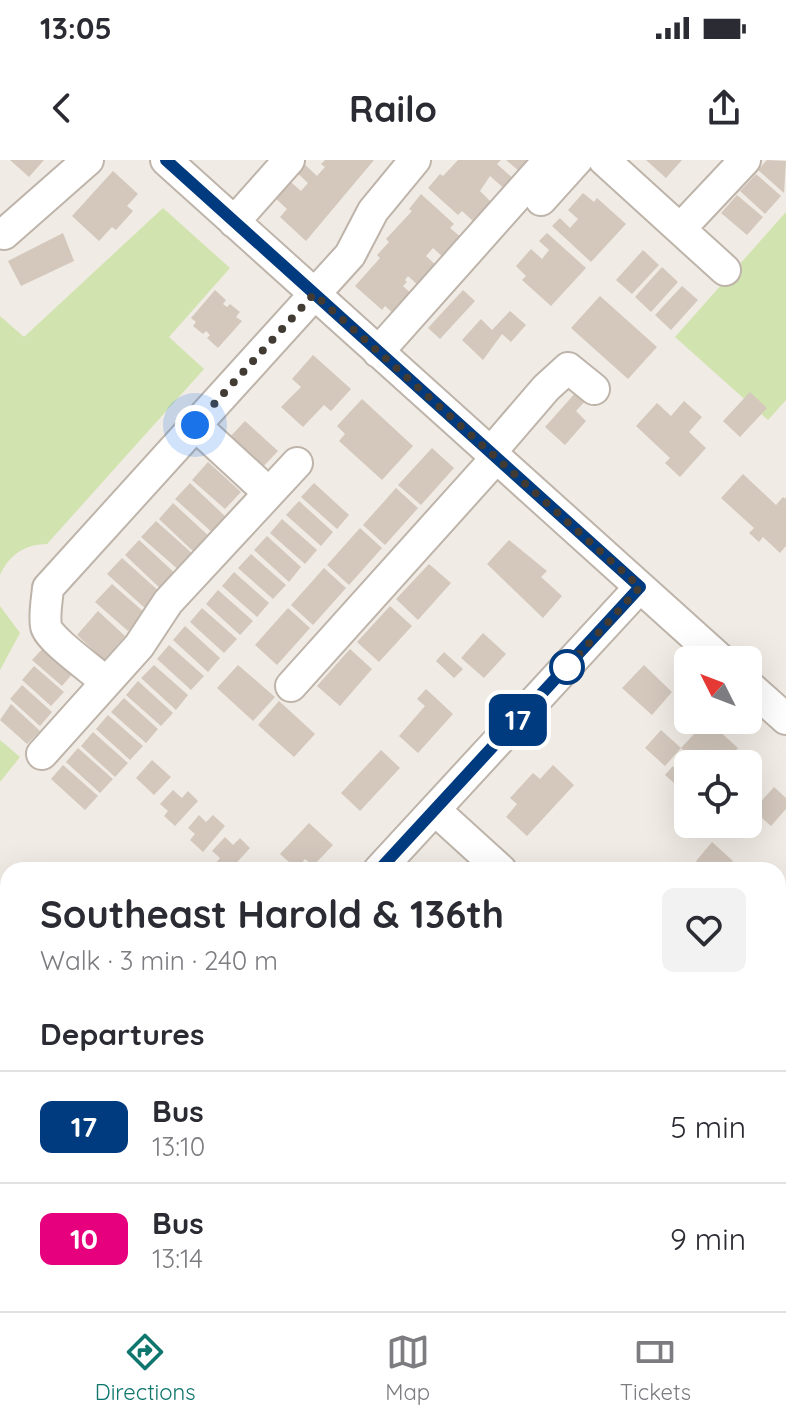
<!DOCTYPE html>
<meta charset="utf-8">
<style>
:root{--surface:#fff;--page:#f2f2f3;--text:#2b2b33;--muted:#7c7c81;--line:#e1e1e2;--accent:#0f766e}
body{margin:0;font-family:Quicksand,sans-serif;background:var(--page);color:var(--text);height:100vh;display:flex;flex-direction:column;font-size:30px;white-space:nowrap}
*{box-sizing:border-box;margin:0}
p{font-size:26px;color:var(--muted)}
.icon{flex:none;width:44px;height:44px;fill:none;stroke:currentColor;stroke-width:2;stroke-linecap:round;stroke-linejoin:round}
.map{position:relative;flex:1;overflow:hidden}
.sheet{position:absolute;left:0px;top:702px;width:786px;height:450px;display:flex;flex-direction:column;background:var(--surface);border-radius:24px 24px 0 0;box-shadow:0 8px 32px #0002}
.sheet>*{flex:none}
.badge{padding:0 16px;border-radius:12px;font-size:28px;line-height:52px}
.needle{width:52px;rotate:312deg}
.buttons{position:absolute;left:674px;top:486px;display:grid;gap:16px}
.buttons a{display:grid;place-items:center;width:88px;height:88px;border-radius:12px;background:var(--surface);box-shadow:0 8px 32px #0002;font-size:40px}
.you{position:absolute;width:40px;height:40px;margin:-20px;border:6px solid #fff;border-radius:50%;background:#1a73e8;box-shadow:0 0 0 12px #1a73e833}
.map>.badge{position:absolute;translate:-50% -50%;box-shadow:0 0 0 4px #fff}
h2{padding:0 40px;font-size:30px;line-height:72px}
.round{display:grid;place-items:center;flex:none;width:84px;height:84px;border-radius:12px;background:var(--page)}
.headline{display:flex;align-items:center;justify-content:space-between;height:136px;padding:0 40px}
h1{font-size:38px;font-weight:800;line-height:60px}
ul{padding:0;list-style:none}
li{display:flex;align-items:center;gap:24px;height:112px;padding:0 40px;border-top:2px solid var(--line)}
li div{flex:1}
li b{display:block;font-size:30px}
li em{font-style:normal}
li .badge{min-width:88px;font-weight:700;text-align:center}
.status{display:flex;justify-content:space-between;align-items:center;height:56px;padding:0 40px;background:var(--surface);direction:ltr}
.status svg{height:22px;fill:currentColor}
header{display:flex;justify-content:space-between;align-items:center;height:104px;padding:0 40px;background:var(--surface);font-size:36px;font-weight:800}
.tab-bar{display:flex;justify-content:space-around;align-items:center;height:112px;border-top:2px solid var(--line);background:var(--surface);font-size:22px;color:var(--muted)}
.tab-bar a{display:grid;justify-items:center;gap:4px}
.tab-bar .active{color:var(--accent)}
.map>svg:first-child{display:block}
.green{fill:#d1e3ae}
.building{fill:#d4c8bd}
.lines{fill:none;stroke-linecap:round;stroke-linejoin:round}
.minor-casing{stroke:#beb4aa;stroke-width:34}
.minor{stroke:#fff;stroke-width:30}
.line-casing{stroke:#fff;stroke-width:18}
.line{stroke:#003b80;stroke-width:12}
.walk{stroke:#423b34;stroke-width:8;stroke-dasharray:0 14.4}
.stop-dot{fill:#fff;stroke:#003b80;stroke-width:4}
</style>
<div class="status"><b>13:05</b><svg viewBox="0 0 49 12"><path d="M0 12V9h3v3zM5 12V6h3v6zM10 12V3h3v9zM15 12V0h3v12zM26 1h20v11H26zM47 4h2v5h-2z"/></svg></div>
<header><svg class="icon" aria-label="back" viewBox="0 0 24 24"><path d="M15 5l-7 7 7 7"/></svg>Railo<svg class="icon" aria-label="share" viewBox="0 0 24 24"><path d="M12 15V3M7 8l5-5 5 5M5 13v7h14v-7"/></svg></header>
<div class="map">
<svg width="786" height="1151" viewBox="0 0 786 1151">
<rect width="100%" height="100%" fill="#f0ebe4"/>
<path class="green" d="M163,48L230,108L169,177L204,209L47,384C25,384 9,395 0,415V156L24,177Z
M786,52V240L768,260L675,177Z
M0,446L20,473L0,510Z
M0,580L20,597L0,622Z
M60,1144H345L353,1151H68Z"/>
<path class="building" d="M10,0H44L29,17Z
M300,0L317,16L325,7L321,4L325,0H374L306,81L280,57L287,49L271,34L284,16L301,31L308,23L292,8Z
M458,0H501L497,4L516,21L507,31L490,16L480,31L493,44L474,62L462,51L458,55L428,28L440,14L443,16Z
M506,0H529L519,11Z
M646,0H682L666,18Z
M767,0L786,1L784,33L758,10Z
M113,11L138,34L127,46L133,51L116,70L112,67L99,81L72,56Z
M756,14L781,36L765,54L740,31Z
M583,33L594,42L597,38L626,64L591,102L552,66L560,58L570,68L578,59L568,50Z
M421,34L454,64L450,68L462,78L446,100L433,88L426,96L440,109L420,127L408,116L405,120L407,122L403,126L415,137L395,155L385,146L382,150L355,126L380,98L377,95L389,82L386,79L412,51L409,49Z
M737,35L763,57L747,75L721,53Z
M63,73L74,101L21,126L8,101Z
M547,73L586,108L551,146L522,120L526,116L516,106L531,89L542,99L549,90L539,81Z
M643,90L659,105L632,134L616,120Z
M662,107L678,122L651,152L635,137Z
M682,126L698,140L671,170L655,155Z
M215,130L226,140L223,144L227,147L230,144L240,152L236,157L242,161L218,188L207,178L210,175L206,171L203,174L193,166L196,162L191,158Z
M463,130L475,141L440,179L428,168Z
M600,136L657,187L628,219L571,168Z
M510,151L526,165L511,182L502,174L483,200L462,180L481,159L492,170Z
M313,195L351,229L331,251L324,245L303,267L281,247L301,227L292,219Z
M577,231L587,239L576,251L586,261L565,285L545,267Z
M750,232L767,248L740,277L723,261Z
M362,239L413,286L382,320L339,281L345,274L337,266Z
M684,241L702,257L689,272L706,288L680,317L665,303L670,298L636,266L657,243L671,256Z
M245,261L278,291L260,310L227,280Z
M432,288L454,308L421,345L398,325Z
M208,302L241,332L225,349L192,320Z
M743,314L776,345L783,337L786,339V386L780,393L763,377L759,382L749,373L754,368L721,338Z
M190,323L228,359L214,374L175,339Z
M314,323L349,355L337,369L301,337Z
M396,328L418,348L385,385L363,365Z
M299,341L333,372L321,386L286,355Z
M173,343L212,379L197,395L159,359Z
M282,359L317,390L305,404L270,373Z
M156,361L195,396L181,412L141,377Z
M360,368L382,388L349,425L327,405Z
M267,376L301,407L289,422L254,390Z
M139,380L177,415L163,431L125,395Z
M509,380L547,411L541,417L562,436L543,458L487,404Z
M251,394L286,425L273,439L238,408Z
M122,398L161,433L146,449L107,414Z
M429,404L451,423L418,460L396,439Z
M324,408L346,428L313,465L291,445Z
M234,412L269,443L257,457L222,426Z
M112,424L145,453L128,471L95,442Z
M218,430L253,461L240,475L206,444Z
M390,446L412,466L379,502L357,482Z
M202,448L237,479L224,493L190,462Z
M288,448L310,468L277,505L255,485Z
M98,451L125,476L104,500L77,475Z
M185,466L220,498L208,512L173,480Z
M483,473L506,494L484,518L461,498Z
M169,485L204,516L191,530L157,499Z
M45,486L74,512L62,526L32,500Z
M350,489L372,509L340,546L317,526Z
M444,492L463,509L454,518L436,501Z
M154,505L188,535L176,550L141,518Z
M238,505L275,537L253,561L217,528Z
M644,505L672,532L652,555L622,528Z
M34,506L64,532L51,546L22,520Z
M138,521L173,553L161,566L126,535Z
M22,525L52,552L40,566L10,539Z
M426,529L453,554L418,593L399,576L425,546L417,539Z
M124,538L158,569L146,583L111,552Z
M279,541L315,574L294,597L258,565Z
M11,544L40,571L27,584L0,560Z
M108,555L143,586L130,600L96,569Z
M707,560L738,588L725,602L727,604H699L681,588Z
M661,570L681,588L665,606L645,588Z
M93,572L128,603L115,617L81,586Z
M78,588L113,619L100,633L66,602Z
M381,590L400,608L360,651L341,633Z
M152,600L171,617L154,635L136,618Z
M63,605L98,636L85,650L51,619Z
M553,605L574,625L527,676L506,657L517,644L510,638L533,613L540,619Z
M673,606L682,614L688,607V627L684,632L665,615Z
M774,627L786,638V649L771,666L753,650Z
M173,630L182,638L188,631L198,641L175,666L164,656L168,651L160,644Z
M199,655L206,662L213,655L225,666L203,692L190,680L195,674L188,668Z
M309,663L333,685L313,706L305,699L297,709L280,694Z
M225,677L233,685L240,678L250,688L230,710H221L215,704L220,698L212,691Z
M712,682L733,701L725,710H706L696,701Z
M0,723L8,730V739L0,747Z
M778,858L786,865V885L778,894Z
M54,1144H62L69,1151H48Z
M412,1144H451L458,1151H406Z"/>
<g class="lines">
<defs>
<path id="minor" d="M166,0L721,500
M604,0L725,110
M541,40L577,0
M234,62L289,0
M680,69L745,0
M4,74L88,0
M378,192L549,0
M195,265L269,333
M491,292L546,228L568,208L594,229
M106,522C94,511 47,478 46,466C44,454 47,440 48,428L350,95L373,51L415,0
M748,525L786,559
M291,526L497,297
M42,594L139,486L168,442L297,303
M435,650L501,710
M379,710L640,427
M778,965L786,970
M0,1122L8,1114
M491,1144L497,1151"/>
</defs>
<use href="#minor" class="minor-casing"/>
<use href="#minor" class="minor"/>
</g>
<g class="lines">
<defs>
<path id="line" d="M166,0L640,427L379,710"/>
</defs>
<use href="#line" class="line-casing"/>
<use href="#line" class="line"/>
<path class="walk" d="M195,265L314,134L640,427L563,512L567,507"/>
</g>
<circle class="stop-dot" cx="567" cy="507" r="16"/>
</svg>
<div class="buttons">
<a><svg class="needle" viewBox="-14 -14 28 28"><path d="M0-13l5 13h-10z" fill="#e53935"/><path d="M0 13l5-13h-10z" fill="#7c7c81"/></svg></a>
<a><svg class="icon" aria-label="locate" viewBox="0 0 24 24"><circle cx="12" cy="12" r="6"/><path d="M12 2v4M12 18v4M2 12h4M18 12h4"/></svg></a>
</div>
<div class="you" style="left:195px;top:265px"></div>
<b class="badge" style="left:518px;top:560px;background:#003b80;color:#fff">17</b>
<section class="sheet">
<div class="headline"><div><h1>Southeast Harold &amp; 136th</h1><p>Walk · 3 min · 240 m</p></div><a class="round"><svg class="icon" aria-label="heart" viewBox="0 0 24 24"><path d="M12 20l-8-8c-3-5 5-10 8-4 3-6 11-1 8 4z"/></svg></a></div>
<h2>Departures</h2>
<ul>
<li><span class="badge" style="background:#003b80;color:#fff">17</span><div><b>Bus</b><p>13:10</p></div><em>5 min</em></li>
<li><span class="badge" style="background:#e6007e;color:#fff">10</span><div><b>Bus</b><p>13:14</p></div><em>9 min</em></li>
</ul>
</section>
</div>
<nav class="tab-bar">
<a class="active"><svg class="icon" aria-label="directions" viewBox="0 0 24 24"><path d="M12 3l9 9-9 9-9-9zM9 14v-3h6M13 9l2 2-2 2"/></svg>Directions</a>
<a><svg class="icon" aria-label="map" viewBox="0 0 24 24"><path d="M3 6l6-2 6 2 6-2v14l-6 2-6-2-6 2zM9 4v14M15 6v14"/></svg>Map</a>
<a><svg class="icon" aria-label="tickets" viewBox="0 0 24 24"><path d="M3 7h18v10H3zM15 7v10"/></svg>Tickets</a>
</nav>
